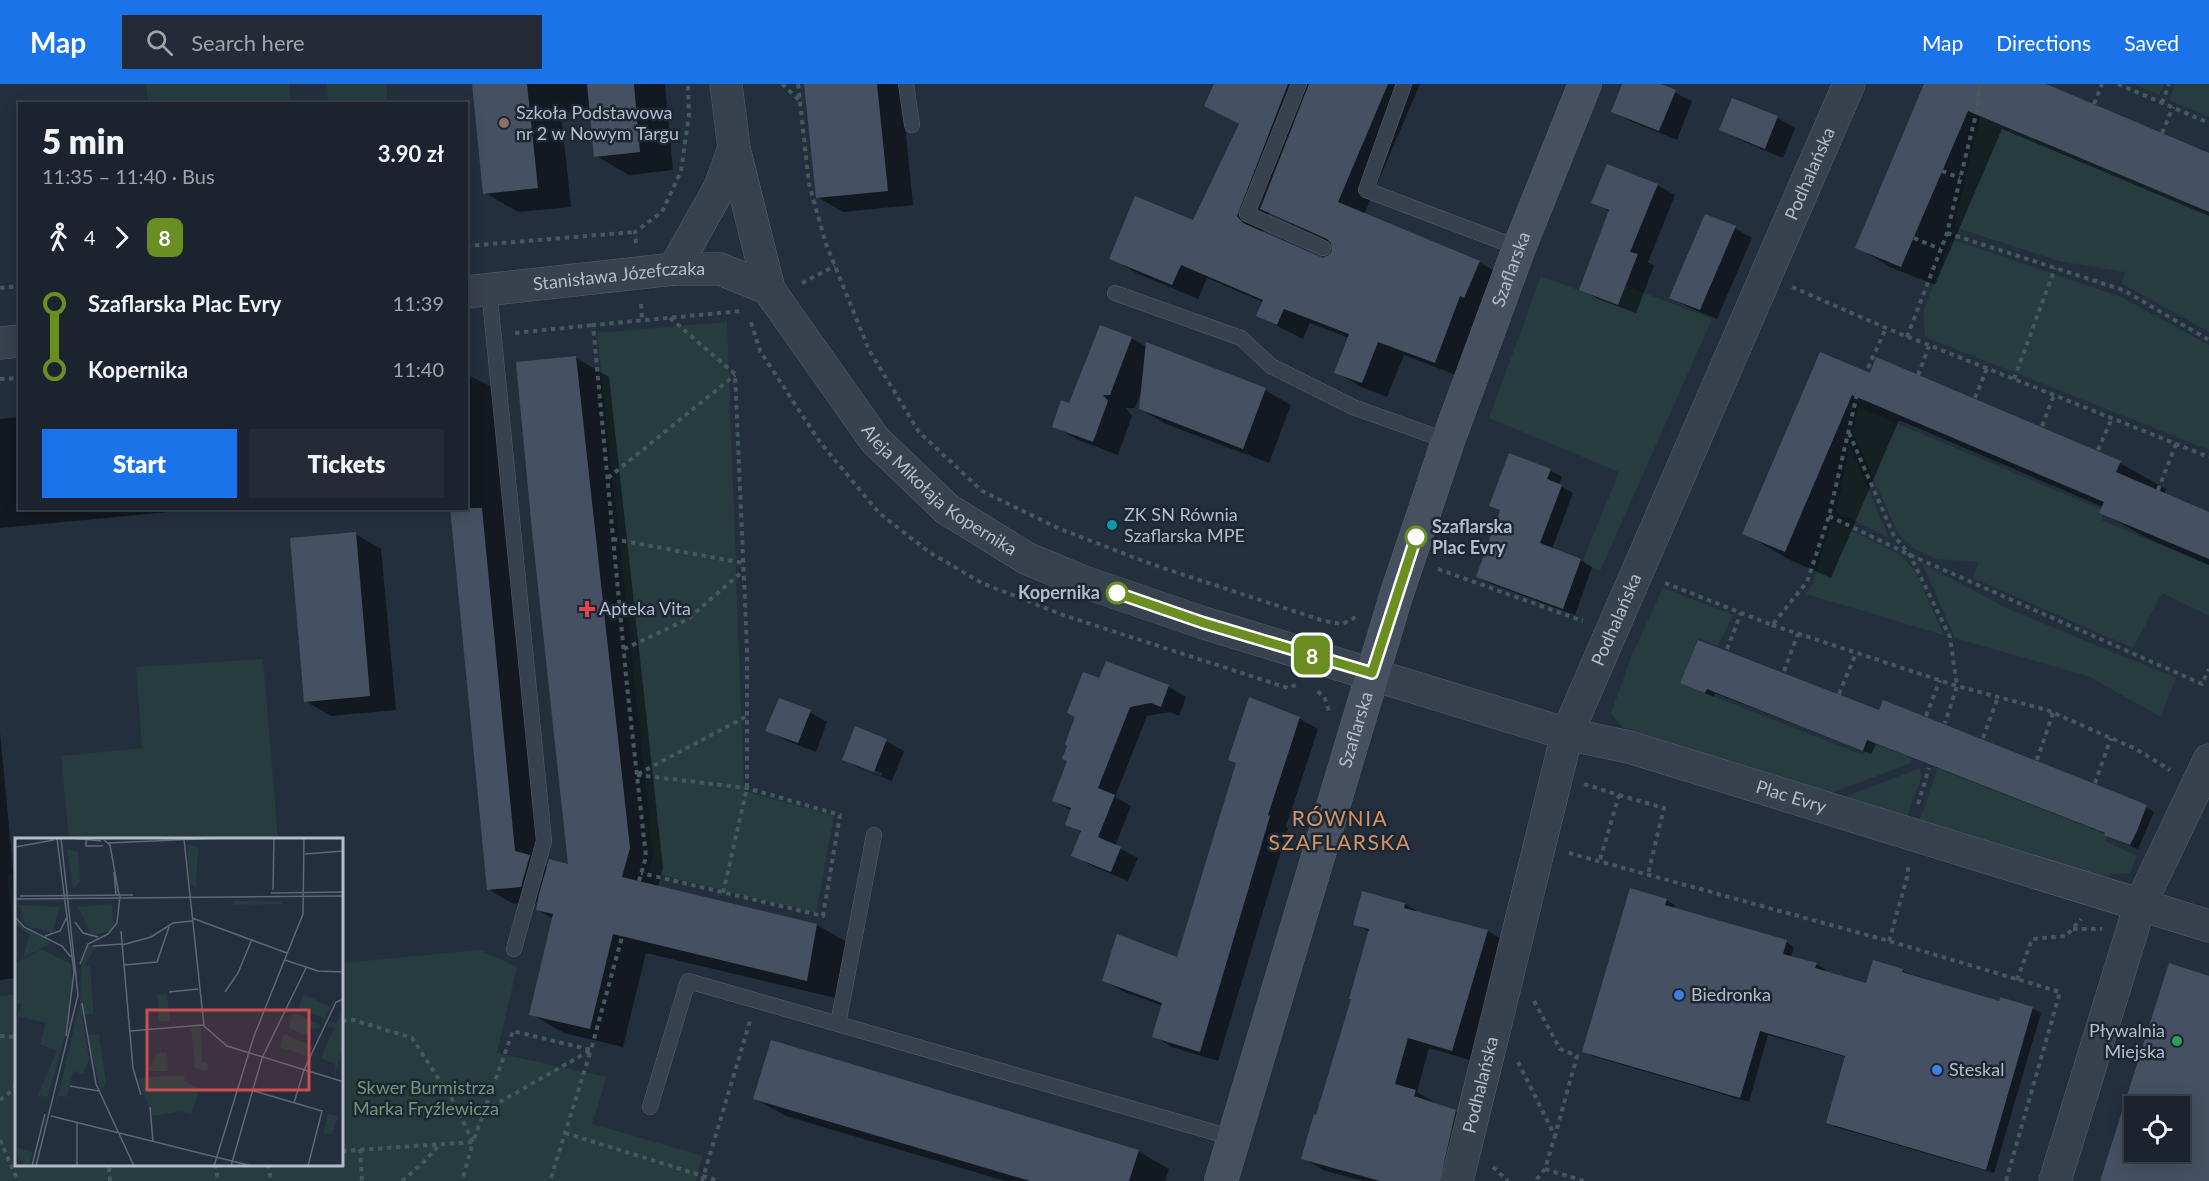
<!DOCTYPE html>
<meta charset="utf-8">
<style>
:root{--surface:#1b232e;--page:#242b36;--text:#f1f3f6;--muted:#a0a4aa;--line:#39404a;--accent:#1a73e8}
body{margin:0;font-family:Lato,sans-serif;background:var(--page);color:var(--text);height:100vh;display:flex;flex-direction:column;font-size:22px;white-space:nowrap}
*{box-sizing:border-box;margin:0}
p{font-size:20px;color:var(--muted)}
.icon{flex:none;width:33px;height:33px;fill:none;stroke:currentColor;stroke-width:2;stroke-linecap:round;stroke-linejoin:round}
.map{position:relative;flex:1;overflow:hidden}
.details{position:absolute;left:18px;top:18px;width:450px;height:408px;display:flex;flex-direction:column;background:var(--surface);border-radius:0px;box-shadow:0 3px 15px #0003,0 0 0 2px var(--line)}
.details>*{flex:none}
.badge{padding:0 12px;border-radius:9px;font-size:21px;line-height:39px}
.tools{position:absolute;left:2124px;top:1012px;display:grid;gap:12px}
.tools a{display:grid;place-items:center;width:66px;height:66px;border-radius:0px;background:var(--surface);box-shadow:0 3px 15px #0003,0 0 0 2px var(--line);font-size:30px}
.map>.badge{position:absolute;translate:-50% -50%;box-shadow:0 0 0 3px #fff}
.legs{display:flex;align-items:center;gap:9px;height:66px;padding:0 24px;font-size:20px}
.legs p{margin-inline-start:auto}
.headline{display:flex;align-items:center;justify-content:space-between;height:102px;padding:0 24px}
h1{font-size:33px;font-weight:800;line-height:45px}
.action{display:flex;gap:12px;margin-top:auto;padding:12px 24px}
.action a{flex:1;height:69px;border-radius:0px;background:var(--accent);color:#fff;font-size:24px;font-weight:800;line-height:69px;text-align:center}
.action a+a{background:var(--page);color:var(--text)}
ul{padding:0 24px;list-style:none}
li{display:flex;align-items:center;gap:21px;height:66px;font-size:22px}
li i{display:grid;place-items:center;width:9px;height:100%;margin:0 8px;background:currentColor}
li i::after{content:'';width:15px;height:15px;margin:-8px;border:4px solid;border-radius:50%;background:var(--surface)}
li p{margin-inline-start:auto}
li:first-child i{background:linear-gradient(#0000 50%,currentColor 0)}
li:last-child i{background:linear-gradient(currentColor 50%,#0000 0)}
header{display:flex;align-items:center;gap:36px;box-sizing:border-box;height:84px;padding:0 30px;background:var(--accent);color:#fff}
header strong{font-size:28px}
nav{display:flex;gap:33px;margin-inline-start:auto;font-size:21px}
.search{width:420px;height:54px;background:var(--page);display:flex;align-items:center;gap:15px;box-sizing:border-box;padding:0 21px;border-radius:0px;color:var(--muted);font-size:22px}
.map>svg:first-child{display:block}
.green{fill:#263c3f}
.shadow{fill:#0007;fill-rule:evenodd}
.building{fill:#455162;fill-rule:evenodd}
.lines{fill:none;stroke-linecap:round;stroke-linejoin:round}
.lane-casing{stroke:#565f6c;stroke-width:16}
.street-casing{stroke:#565f6c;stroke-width:33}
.secondary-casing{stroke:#565f6c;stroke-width:34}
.path{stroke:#44595c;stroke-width:4;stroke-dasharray:4.5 4.5;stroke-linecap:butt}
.lane{stroke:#38414e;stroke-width:15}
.street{stroke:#38414e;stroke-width:32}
.secondary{stroke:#465061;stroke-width:33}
.line-1-casing{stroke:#fff;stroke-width:14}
.line-1{stroke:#6b8e23;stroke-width:9}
.education-dot{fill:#8d6e63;stroke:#1d2633;stroke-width:2}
.culture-dot{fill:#0f9aa8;stroke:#1d2633;stroke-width:2}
.stop-1-dot{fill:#fff;stroke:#6b8e23;stroke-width:3}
.health-dot{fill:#e0444e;stroke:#1d2633;stroke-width:2}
.shop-dot{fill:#3f7fe0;stroke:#1d2633;stroke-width:2}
.leisure-dot{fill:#2e9e5b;stroke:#1d2633;stroke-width:2}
.labels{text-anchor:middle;stroke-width:5;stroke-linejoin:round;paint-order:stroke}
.poi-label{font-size:18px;fill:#b4bcc9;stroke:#1d2633;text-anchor:start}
.street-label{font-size:18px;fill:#b4bcc9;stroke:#1d2633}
.stop-label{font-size:18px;font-weight:bold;fill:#b4bcc9;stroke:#1d2633;text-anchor:start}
.park-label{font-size:18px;fill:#6b9a76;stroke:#1d2633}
.quarter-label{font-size:21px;letter-spacing:1.5px;fill:#d59563;stroke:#1d2633}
.inset-road{fill:none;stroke:#5e6776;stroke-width:1.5}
.view{fill:#ce4d50;fill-opacity:0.15;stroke:#ce4d50;stroke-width:3}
.inset-edge{fill:none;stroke:#b4bcc9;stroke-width:3}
</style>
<header>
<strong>Map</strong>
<div class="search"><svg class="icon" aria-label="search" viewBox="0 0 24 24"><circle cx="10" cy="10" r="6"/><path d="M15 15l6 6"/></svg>Search here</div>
<nav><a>Map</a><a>Directions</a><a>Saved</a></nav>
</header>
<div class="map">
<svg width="2209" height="1097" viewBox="0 0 2209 1097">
<rect width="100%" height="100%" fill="#242f3e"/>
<path class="green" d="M146,0H289L291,19H148Z
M327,0H386L388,19H328Z
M2134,0H2165L2159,11Z
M2175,0H2209V33L2169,16Z
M1980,32L2209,128V248L2121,199L2125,188L2059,177L1954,143Z
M1951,155L2121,213L2209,261V366L1925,253L1923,228Z
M1541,192L1618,221L1626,202L1712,235L1600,487L1582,479L1619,388L1489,334Z
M727,238L744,707L834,732L816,829L649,788L653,772L597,249Z
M1858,323L2105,427L2101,436L2209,481V532L2162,509L2133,564L1973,494L1979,478L1936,475L1913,464L1898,449L1853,349Z
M1850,362L1889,454L1836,428Z
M1832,437L1901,471L1915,487L1944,551L1806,510L1813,499Z
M1922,479L2006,524L2176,594L2161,633L2088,592L1955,554Z
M1663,504L1733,531L1718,562L1698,554L1680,599L1863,671L1870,656L1912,673L1911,679L1829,710L1622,643L1611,629L1631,573Z
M263,575L278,755H69L61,672L142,664L136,583Z
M1938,683L2108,750L2105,757L2137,772L2130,789L2111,790L2103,797L1919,738Z
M1920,684L1922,692L1906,735L1843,714Z
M16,790V836H12L7,791Z
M480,866L517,883L497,969L607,993L592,1040L703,1072L696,1097H0V912L16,910V1080H342V879Z"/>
<path class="shadow" d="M474,0H665L673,86L629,91L596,72L591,26L561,29L571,123L518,128L485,109Z
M806,0H901L913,121L843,128L817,113Z
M1215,0H1420L1364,131L1479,178L1505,193L1461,293L1404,271L1387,313L1361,303L1336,288L1349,254L1310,239L1303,255L1258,232L1263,218L1207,194L1198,215L1136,189L1111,174L1194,138L1240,41L1206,22ZM1269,129L1332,159L1333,169L1325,175L1265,150L1262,146Z
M1624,0H1657L1692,17L1677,56L1630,37L1613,27Z
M1926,0H2042L2209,70V132L2002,45L1935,201L1890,183L1857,163Z
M1733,15L1778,34L1795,44L1783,74L1738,55L1721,45Z
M1657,101L1675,111L1648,178L1654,182L1636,229L1598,215L1581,205L1610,128L1593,118Z
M1735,144L1752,154L1717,235L1688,223L1671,213Z
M1101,243L1131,254L1147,263V261L1265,306L1291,321L1269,379L1166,340L1140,325L1141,309L1135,324H1126L1132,332L1118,371L1078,356L1054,342L1070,321Z
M1820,270L1871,291L1877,275L2120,379L2166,405L2164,410L2209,429V481L2147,454L2101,428L2103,423L1899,336L1831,494L1790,476L1744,449Z
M576,274L609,293L663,784L658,803L817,841L850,860L840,915L646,869L623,963L564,949L531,930L553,835L537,825L539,818L514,820L488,805L466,424V290L494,304L540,778L548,783L570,782Z
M20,333V424H211L0,444V335Z
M1550,386L1562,393L1559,401L1573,409L1552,465L1581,476L1592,483L1575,531L1489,499L1477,493L1501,427L1491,421Z
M355,450L381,465L396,626L331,632L305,617Z
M1107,579L1169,603L1186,613L1179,632L1170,628L1147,632L1115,713L1131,722L1115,762L1138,774L1128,797L1090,781L1073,771L1082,749L1067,740L1072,727L1054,717Z
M1682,599L1880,628L2146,723L2154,728L2138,765L2114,755L2106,750L1876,660L1871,670L1715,609L1714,613Z
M1250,615L1300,635L1318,645L1286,743L1288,744L1218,977L1172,963L1154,952L1163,922L1122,907L1104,896L1178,875L1237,680Z
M810,628L827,638L816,668L785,656L767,646Z
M0,648L16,817V894L0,896Z
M886,657L904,667L892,697L861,685L844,675ZM860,681L882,689L881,692L860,684Z
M1363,809L1405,820L1422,830L1488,847L1508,859L1473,977L1429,964L1417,1008L1436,1019V1021L1455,1027L1476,1039L1463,1094L1440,1087L1438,1097H1363L1323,1086L1303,1074L1317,1033L1352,915L1370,848L1355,840Z
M1666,816L1675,821L1673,825L1786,858L1794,863L1791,873L1816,880L1825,885L1824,888L1867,901L1874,878L2000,919L2001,915L2033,925L2041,929L1994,1089L1835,1043L1827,1038L1846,973L1768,951L1749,1018L1592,972L1584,967Z
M2170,881L2209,893V1097H2101ZM2134,1023H2180V1068H2134Z
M755,1015L1138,1067L1169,1085L1165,1097H1005L786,1032Z"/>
<path class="building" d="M472,0H527L538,104L483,110Z
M587,0H634L640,68L594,73Z
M804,0H877L888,107L816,114Z
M1214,0H1288L1237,132L1243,139L1323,174L1329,171L1332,167L1331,159L1327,155L1260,125L1309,0H1388L1338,118L1480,177L1464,214L1460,212L1435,279L1378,258L1362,299L1334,289L1349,250L1284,225L1277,241L1256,232L1263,216L1181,181L1172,201L1109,175L1135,112L1193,136L1239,40L1204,22Z
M1622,0H1661L1676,6L1659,47L1611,28Z
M1924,0H2046L2209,69V128L1968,27L1901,183L1855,164Z
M1732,14L1778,32L1765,65L1719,46Z
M1607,80L1658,100L1630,168L1638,170L1618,221L1579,206L1609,126L1591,119Z
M1705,130L1736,142L1700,226L1669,214Z
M1100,241L1132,253L1110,311H1103L1108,317L1093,358L1052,343L1061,316L1069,319Z
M1146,258L1266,304L1243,365L1139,325Z
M1820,268L1870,289L1876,273L2121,377L2116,388L2209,428V475L2099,429L2104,418L1852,311L1785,468L1742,450Z
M576,272L630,764L622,793L817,840L807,897L613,850L590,945L529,931L553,830L536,826L539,810L549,775L568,780L532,447L516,278Z
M1509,369L1551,385L1547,395L1562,401L1540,459L1581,475L1563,525L1476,493L1500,426L1489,422Z
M450,424H482L515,767L530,771L521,803L487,806Z
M356,448L370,612L304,618L290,454Z
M1698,556L1879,626L1883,616L2120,710L2147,721L2137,747L2130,761L2104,751L2105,749L1867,656L1863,667L1707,605L1705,609L1680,599Z
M1106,577L1169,601L1161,623L1151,619L1130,623L1098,704L1115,711L1098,753L1121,763L1111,788L1071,772L1081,747L1065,741L1071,724L1052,717L1067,677L1062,675L1067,662L1065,660L1075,633L1067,629L1083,588L1099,594Z
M1249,613L1300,633L1268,731L1270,732L1200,968L1152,953L1162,919L1102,897L1117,850L1177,873L1236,679L1228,676Z
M779,614L811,626L798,659L765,647Z
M855,642L887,655L874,688L842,676Z
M1630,804L1667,815L1665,821L1787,856L1783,870L1817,879L1815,884L1866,899L1873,876L1903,885L1902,888L1999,917L2000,913L2033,923L1986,1086L1826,1039L1845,972L1760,947L1740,1014L1582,968Z
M1362,807L1405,819L1404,824L1488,846L1452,967L1408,954L1395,1000L1416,1006L1414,1012L1456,1026L1440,1097H1380L1301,1075L1314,1030L1316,1031L1351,915H1349L1369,845L1353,841Z
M2169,879L2209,892V1097H2100ZM2134,1023H2180V1068H2134Z
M771,956L1139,1066L1129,1097H1030L753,1015Z"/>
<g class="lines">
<defs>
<path id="lane" d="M906,0L912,41
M1299,0L1247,130L1323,164
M1404,0L1366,106L1519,164
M489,205L544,757L514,865
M1115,209L1241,254L1271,282L1353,323L1448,357
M874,751L838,940L1234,1054
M650,1023L688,897L838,940"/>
<g id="street">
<path id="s1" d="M726,0L734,64L769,205L774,213L875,356L947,425L1026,474L1081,497L1204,539L1567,650L1629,663L2209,842"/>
<path d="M674,185L720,103L734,64"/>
<path id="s2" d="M466,208L674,185H720L769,205"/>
<path d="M0,259L20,257"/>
<path id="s3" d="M1457,1097L1567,650L1849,0"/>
<path d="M2055,1097L2140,821L2209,676"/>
</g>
<g id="secondary">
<path id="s4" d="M1221,1097L1396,512L1448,357L1519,164L1585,0"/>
</g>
</defs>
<use href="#lane" class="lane-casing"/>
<use href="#street" class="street-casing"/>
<use href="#secondary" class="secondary-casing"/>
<path class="path" d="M782,0L799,16
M798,0L809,100L826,160L869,266L919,348L982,407L1060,445L1151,480L1324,537L1342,540L1356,533
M2118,0L2209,39
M2162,19L2169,0
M2094,20L2102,0
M2162,49L2173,23
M1942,87L1960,94
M1947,149L2123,206L2209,256
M1914,154L1940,165
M636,159L635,148L662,128L681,87L689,31L688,0
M466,162L635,148
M802,199L835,182
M1792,203L1886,244L2209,373
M0,204L20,202
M641,220L642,237
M670,234L735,290L747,564V704L723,809
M751,238L760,267L820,358L879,429L929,468L982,499L1063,531L1288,604L1299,600
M515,249L593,241
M1907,253L1947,149L1976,30L1980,0
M1868,284L1886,244
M1918,291L1929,262
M0,295L20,294
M2014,295L2055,184
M1975,314L1987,284
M2042,342L2054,311
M1849,349L1894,452L1910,471L1950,553L1957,602L1945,639
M2098,366L2112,334
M608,394L735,291
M2158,406L2176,360
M1829,432L1910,471L2202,600L2209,585
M613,455L743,479
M1438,485L1583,537
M1665,499L1772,541L1807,498L1829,432L1858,306
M1772,541L1957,602L2047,626L2136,665L2170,686
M624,565L688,535L743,487
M1727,565L1741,529
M1784,587L1798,550
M1318,607L1325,615L1329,627
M1839,610L1856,569
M1926,632L1940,596
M1983,654L1998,613
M2037,676L2053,629
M638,690L747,632
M637,691L747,704L840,731L823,832L641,789
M2095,699L2111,654
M1584,700L1619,711L1600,776
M1619,711L1664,724L1648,790
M1918,720L1929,684
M1569,769L1889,857L2060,908L2006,1097
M639,797L646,773L627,602L593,241L741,227
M2073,845H2102
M1889,857L1908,790V780
M2017,896L2032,855L2066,852L2081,835
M1534,917L1560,965L1577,972L1555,1052
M342,937L354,936L412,954L453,1017L473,1058L462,1097
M0,952L16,953
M1518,978L1555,1052L1545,1085L1535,1097
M0,1016L16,1003
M484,1027L591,966L622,853
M565,1049L719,1097
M0,1056L18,1097
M360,1065L362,1097
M342,1067L473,1058L513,947L591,966L550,1097
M215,1080L218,1097
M268,1080L271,1097
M1493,1083L1508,1097
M1545,1085L1584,1097
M110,1097L109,1086L111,1080
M402,1097L422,1080L440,1060
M702,1097L750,937"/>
<use href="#lane" class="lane"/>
<use href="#street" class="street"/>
<use href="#secondary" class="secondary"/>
</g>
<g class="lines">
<defs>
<path id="line-1" d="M1117,509L1204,539L1372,589L1416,453"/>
</defs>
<use href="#line-1" class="line-1-casing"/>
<use href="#line-1" class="line-1"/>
</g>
<circle class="education-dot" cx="504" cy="39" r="6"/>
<circle class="culture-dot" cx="1112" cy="441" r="6"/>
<g class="stop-1-dot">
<circle cx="1416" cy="453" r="10"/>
<circle cx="1117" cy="509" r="10"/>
</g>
<path class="health-dot" d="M584 516h6v6h6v6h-6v6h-6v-6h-6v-6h6z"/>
<g class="shop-dot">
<circle cx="1679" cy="911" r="6"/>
<circle cx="1937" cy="986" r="6"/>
</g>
<circle class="leisure-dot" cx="2177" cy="957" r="6"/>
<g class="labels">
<g class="poi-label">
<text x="516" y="35">Szkoła Podstawowa<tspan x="516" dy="21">nr 2 w Nowym Targu</tspan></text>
<text x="1124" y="437">ZK SN Równia<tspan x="1124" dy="21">Szaflarska MPE</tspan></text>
<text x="599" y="531">Apteka Vita</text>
<text x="1691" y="917">Biedronka</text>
<text x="2165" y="953" text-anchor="end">Pływalnia<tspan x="2165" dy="21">Miejska</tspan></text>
<text x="1949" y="992">Steskal</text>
</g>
<g class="street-label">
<text dy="6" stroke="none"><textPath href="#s3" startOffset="1071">Podhalańska</textPath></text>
<text dy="6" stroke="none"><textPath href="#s4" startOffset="957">Szaflarska</textPath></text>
<text dy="6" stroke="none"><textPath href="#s2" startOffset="154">Stanisława Józefczaka</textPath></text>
<text dy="6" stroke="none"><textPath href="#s1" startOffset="476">Aleja Mikołaja Kopernika</textPath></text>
<text dy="6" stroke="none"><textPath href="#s3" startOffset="585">Podhalańska</textPath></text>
<text dy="6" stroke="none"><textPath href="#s4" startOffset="471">Szaflarska</textPath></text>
<text dy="6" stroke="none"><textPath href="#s1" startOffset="1389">Plac Evry</textPath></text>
<text dy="6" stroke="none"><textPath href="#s3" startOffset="99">Podhalańska</textPath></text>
</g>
<g class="stop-label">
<text x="1432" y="449">Szaflarska<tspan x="1432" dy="21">Plac Evry</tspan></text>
<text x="1100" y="515" text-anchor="end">Kopernika</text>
</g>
<g class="park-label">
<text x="426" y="1010">Skwer Burmistrza<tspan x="426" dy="21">Marka Fryźlewicza</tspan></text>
</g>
<g class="quarter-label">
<text x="1340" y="742">RÓWNIA<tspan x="1340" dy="24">SZAFLARSKA</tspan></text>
</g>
</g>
<g transform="translate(15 754)">
<rect width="328" height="328" fill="#242f3e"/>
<path d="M172,6L183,9L181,52L175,44ZM52,11L63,14L65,44L58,51ZM218,63H267V66L218,67ZM97,66L99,87L95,93L77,98L63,69ZM4,67L45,69L37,95L10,87ZM0,82L36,105L8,120L15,97L2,88L0,92ZM73,108H81L70,127L75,129L78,164V176L67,178L74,221L68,236L58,233L52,259L44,258L39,275L65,164L67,122ZM26,111L56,126L57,146L53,186L33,259L23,257L42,212L25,207L31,185L3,178L6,166L0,165V126ZM152,156L155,183L144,184L142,157ZM288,156L314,168L318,165L312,175L308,174L312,176L310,181L284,170ZM328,170V199L325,200L328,204L320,240V226L306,220L319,190L313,188L315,184L322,185ZM278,174L305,187V190L295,191L296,199L274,190ZM186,189L187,224L194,226L192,233L180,230L176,190ZM84,196L91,244L86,253L72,197ZM269,196L296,208L300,205L296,211L291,210V218L265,209ZM152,214L153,233H133L142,215ZM170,237L169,243L184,251L176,276L166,273L138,278L122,240ZM313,276L323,278L317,297L308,295ZM0,309L18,314L15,326L7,328Z" fill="#263c3f"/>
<path class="inset-road" d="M42,0L59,134L51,198M56,0L86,3M215,0H254M169,1L189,188L212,208L329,244M71,2V8H88M89,2L95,7L104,57M93,5L205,0M0,9L39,2M290,16L329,13M99,34L101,58M258,52L259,0M256,55L329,54M5,58L118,57M0,61L329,58M0,79L9,89L47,108L56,119M177,80L272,115M60,84L68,95L83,99M106,93L118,230L126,257M30,98L45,93L52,79M107,107L136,99L158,85L177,83M78,108L107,106M270,122L303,133L329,134M65,126L73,106L93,96L102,85L105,58M109,127L142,124L154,89M154,154L183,151M210,154L223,135L237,101M67,165L81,246L119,328M115,193L188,187M55,248L84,253M239,253L307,273L293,328M279,265L289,232L321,164L329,161M135,269L138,304M36,278L237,328M62,285V328M17,328L30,276M21,328L63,157L46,0M199,328L239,198L288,76L289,0M216,328L247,220L291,130"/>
<path class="view" d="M132,172H294V252H132Z"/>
<rect width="328" height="328" class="inset-edge"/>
</g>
</svg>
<div class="tools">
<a><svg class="icon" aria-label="locate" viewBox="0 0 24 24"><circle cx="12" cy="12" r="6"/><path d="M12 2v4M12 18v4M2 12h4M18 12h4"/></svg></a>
</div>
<b class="badge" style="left:1312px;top:571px;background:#6b8e23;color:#fff">8</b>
<section class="details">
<div class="headline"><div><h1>5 min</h1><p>11:35 – 11:40 · Bus</p></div><b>3.90 zł</b></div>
<div class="legs"><svg class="icon" aria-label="walk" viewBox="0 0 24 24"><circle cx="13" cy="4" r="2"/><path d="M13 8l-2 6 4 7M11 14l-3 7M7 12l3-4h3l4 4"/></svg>4<svg class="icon" aria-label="forward" viewBox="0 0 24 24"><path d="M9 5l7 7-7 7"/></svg><b class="badge" style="background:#6b8e23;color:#fff">8</b></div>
<ul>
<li><i style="color:#6b8e23"></i><b>Szaflarska Plac Evry</b><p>11:39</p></li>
<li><i style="color:#6b8e23"></i><b>Kopernika</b><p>11:40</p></li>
</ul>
<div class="action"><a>Start</a><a>Tickets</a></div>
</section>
</div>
